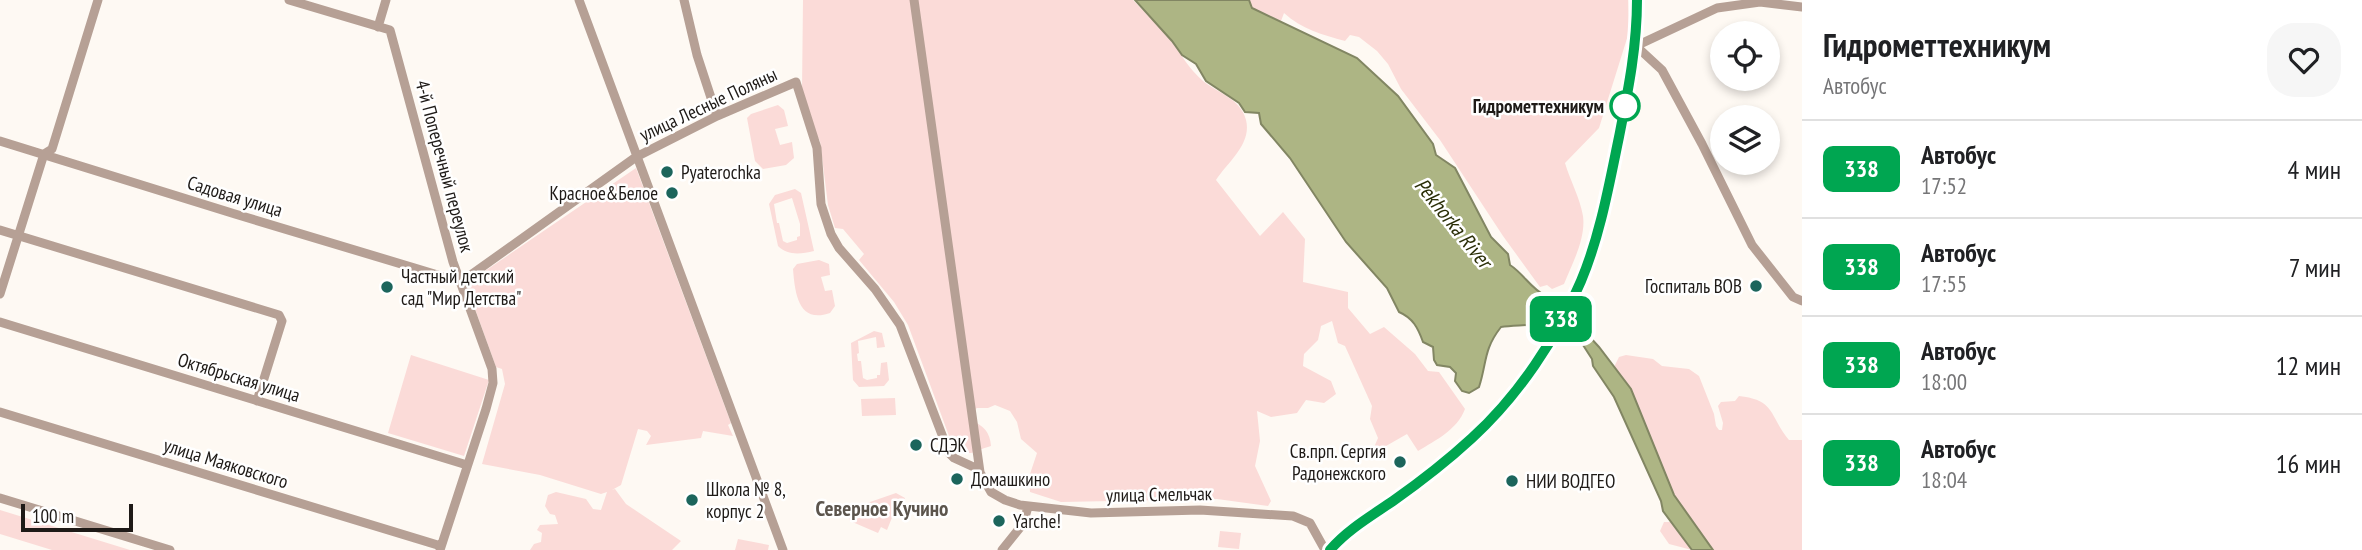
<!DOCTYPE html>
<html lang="ru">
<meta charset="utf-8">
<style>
:root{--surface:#fff;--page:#f6f6f6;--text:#202124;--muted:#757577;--line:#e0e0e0}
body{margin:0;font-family:"PT Sans Narrow",sans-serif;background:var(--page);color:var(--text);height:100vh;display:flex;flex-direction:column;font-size:26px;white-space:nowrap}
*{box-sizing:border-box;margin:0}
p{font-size:23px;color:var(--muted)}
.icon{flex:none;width:38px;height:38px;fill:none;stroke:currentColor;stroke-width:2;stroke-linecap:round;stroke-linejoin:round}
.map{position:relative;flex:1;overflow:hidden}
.side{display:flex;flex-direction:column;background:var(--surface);width:560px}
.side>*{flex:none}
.badge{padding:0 14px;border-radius:10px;font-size:24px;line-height:46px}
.controls{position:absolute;left:1710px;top:21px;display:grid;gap:14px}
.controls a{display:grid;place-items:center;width:70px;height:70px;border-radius:50%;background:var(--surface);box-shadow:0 4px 10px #0003;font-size:35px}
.scale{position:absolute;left:21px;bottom:18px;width:112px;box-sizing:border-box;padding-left:7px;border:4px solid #1e1a17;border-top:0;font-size:19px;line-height:24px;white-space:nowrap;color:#1e1a17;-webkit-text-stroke:5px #fff;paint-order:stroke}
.map>.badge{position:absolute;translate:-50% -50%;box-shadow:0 0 0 4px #fff}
.round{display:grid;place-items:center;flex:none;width:74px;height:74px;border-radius:28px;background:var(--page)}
.head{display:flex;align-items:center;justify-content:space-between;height:119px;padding:0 21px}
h1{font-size:33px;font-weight:700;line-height:52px}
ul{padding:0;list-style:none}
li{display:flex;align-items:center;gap:21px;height:98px;padding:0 21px;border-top:2px solid var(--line)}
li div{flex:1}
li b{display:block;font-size:26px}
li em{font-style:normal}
li .badge{min-width:77px;font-weight:700;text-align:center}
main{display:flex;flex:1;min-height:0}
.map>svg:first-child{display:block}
.green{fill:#fbdbd8;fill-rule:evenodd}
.water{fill:#adb584;stroke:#828663;stroke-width:2}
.pier{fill:#fef9f3}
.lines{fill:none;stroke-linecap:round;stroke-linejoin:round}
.minor{stroke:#b6a095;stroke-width:9}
.major{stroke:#7b5644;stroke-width:10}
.line-casing{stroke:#fff;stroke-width:16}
.line{stroke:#00a651;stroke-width:10}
.stop-dot{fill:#fff;stroke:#00a651;stroke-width:3.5}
.poi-dot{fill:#1c655c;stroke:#fff;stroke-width:2.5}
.labels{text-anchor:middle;stroke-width:5;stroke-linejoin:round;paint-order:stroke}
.street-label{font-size:19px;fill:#1e1a17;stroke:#fff}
.stop-label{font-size:19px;font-weight:bold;fill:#1e1a17;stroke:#fff;text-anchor:end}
.poi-label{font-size:19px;fill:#1e1a17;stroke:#fff;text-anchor:start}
.water-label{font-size:21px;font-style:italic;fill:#2b2f08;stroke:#fff}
.neighbourhood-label{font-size:21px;font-weight:bold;fill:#5c554d;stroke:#fff}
</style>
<main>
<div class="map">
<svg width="1802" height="550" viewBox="0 0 1802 550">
<rect width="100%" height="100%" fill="#fef9f3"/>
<path class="green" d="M803,0H1133C1145,13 1159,26 1170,39C1181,54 1189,69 1203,81C1218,93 1241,99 1246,120C1252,144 1228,162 1216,180L1260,236L1283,212L1305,239L1303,282L1348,292V308L1370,334L1384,327L1415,354L1428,371L1439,372L1465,409C1457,430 1436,440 1418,451L1407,434L1379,450L1375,445L1378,438L1370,419L1372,406L1345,346L1338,343L1332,321L1321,326L1318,340L1304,354L1303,366L1331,381L1336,394L1324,403L1306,400L1297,413L1271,417L1257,411L1260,441L1255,466L1271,501L1268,506L1217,499L1061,502L1030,492L1029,477L1037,453L1021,439L1017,422L1010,411L995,405L988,408H977L971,412V420C984,426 990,432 991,446C972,451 970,460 952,444L908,325L894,302L859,260L864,254L843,229L835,228L828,205L820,141L812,127L802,90Z
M1249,0H1628L1629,32L1599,128L1565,163C1570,180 1580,198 1583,216C1586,239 1572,264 1564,284L1552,289L1547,285L1540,287L1503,236L1440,140L1401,89L1388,64L1377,51L1359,37L1350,35L1345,41C1323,35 1301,29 1284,13L1281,21L1252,8Z
M778,105L784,110L788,126L775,129L780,145L792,142L794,158L786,165L763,169L755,161L747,118L751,114Z
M636,168L731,423L728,425L733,436L703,431L701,438L646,445L651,436L647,431L638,429L621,485L612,490L615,489L626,504L681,541L672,550H530L534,544L541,542L542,533L537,530L540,525L558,524L555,515L550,514L545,506L548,495L556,492L586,499L593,509L601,510L607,492L601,494L540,475L482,464L505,384L502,369L496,367L466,284Z
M795,189L801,193L814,251C801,254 788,256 778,246L769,204L775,195ZM792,198L800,224V236L797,237V240L787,243L783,241L779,223H777L774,204Z
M819,260L829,264L830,275L821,277L825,291L832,290L835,306L830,313C798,324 795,293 793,269L797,264Z
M874,331L882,333L885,347L877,348L876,337L858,341L859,353L857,354L858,361H861L863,378L867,380L877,378V375H880L881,363L887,362L889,380L884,386L859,387L853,380L851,343Z
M411,355L489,380L464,456L388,433Z
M1626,355L1653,359L1662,366L1689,369L1699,376L1714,414L1716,426L1719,430H1722L1723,423L1718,406L1721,402L1735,401L1739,396C1776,400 1769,416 1789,440H1802V550H1713L1674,495L1631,389L1614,367L1619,357Z
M895,398L896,415L862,416L861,399Z
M896,493L905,498L898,516L893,515L887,530L881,527L878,533L850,521L847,510Z
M0,510L130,550H52L0,534Z
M1664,522H1670L1692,550L1669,544L1660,531Z
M1220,531L1241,533L1239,549L1218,547Z
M738,539L769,545L768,550H735Z"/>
<path class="water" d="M1135,0H1249L1252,8L1357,58L1398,96L1433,144L1436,155L1455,168L1491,237L1508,254L1510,265C1524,274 1531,289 1546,296L1552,308L1561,317L1589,336L1599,347L1631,389L1674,495L1713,550H1692L1663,511L1661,501L1614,397L1593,366L1592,359L1583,345L1571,338L1564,339L1543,323C1529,326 1515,325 1501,327C1483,350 1487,363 1479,387L1469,393L1462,391L1455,381L1456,373L1450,367L1437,365L1434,360L1433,347L1423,342C1418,328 1413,318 1399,312L1387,288L1346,242L1290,158L1261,124L1259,113L1245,112L1239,103L1206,81L1196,64L1182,55L1172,41Z"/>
<path class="pier" d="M1556,308L1571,321L1560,341L1545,329Z"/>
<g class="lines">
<path class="minor" d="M289,0L390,30L453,262L492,369L493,383L486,409L440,550
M579,0L783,550
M684,0L697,55L717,116
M914,0L980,472
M1802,7L1760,2L1717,8L1636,46L1662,70L1702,144L1752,245L1793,297L1802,301
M378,27L386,0
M0,141L235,214L461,282
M0,230L279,315L282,321L257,401
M461,282L636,157L717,116L796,82L817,148L821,204L831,234L839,248L875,289L900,325L949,453L954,458L978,469L991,492L1005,500L1020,505L1091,513L1200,510L1293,516L1310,523L1325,550
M0,294L44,154L52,149L98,0
M0,322L467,465
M0,412L441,546
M0,498L170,550
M1002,550L1023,524L1028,507"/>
<path class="major" d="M1330,550C1347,530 1371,516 1393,501C1422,481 1451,460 1476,435C1519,392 1557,337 1581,281C1600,234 1610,182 1620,132C1629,88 1637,45 1637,0"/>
</g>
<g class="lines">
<defs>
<path id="line" d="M1330,550C1347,530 1371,516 1393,501C1420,482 1447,461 1472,438C1518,396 1557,338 1581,281C1600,236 1609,185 1619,137C1628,91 1637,47 1637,0"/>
</defs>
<use href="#line" class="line-casing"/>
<use href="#line" class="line"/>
</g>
<circle class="stop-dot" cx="1625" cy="106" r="14"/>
<g class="poi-dot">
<circle cx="667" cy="172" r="7"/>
<circle cx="672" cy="193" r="7"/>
<circle cx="1756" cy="286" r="7"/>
<circle cx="387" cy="287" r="7"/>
<circle cx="916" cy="445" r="7"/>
<circle cx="1400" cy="462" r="7"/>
<circle cx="957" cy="479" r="7"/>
<circle cx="1512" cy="481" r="7"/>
<circle cx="692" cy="500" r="7"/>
<circle cx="999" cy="521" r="7"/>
</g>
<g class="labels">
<g class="street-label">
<text transform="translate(708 104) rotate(-25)" y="7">улица Лесные Поляны</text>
<text transform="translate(445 166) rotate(75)" y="7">4-й Поперечный переулок</text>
<text transform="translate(235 196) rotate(17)" y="7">Садовая улица</text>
<text transform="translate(239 377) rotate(17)" y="7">Октябрьская улица</text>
<text transform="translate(226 463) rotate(17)" y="7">улица Маяковского</text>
<text transform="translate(1159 494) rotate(-1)" y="7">улица Смельчак</text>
</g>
<g class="stop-label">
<text x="1604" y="113">Гидрометтехникум</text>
</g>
<g class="poi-label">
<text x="681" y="179">Pyaterochka</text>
<text x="658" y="200" text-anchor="end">Красное&amp;Белое</text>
<text x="401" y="283">Частный детский<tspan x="401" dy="22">сад "Мир Детства"</tspan></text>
<text x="1742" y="293" text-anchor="end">Госпиталь ВОВ</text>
<text x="930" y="452">СДЭК</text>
<text x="1386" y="458" text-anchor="end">Св.прп. Сергия<tspan x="1386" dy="22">Радонежского</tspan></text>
<text x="971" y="486">Домашкино</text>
<text x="1526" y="488">НИИ ВОДГЕО</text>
<text x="706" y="496">Школа № 8,<tspan x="706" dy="22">корпус 2</tspan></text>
<text x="1013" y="528">Yarche!</text>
</g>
<g class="water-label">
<text transform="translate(1453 223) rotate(51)" y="7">Pekhorka River</text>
</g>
<g class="neighbourhood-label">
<text x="882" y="516">Северное Кучино</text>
</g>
</g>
</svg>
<div class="controls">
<a><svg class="icon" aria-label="locate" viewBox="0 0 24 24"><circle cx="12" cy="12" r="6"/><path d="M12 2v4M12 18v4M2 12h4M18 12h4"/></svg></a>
<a><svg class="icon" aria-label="layers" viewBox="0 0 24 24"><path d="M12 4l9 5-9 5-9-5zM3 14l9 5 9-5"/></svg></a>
</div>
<div class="scale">100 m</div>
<b class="badge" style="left:1561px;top:319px;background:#00a651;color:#fff">338</b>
</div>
<section class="side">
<div class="head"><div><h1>Гидрометтехникум</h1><p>Автобус</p></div><a class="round"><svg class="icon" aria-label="heart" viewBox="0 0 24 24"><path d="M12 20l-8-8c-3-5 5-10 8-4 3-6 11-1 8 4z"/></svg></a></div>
<ul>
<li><span class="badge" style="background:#00a651;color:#fff">338</span><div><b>Автобус</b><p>17:52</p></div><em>4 мин</em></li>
<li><span class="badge" style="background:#00a651;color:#fff">338</span><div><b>Автобус</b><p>17:55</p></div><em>7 мин</em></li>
<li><span class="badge" style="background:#00a651;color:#fff">338</span><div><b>Автобус</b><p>18:00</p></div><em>12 мин</em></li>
<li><span class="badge" style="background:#00a651;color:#fff">338</span><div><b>Автобус</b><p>18:04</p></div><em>16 мин</em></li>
</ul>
</section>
</main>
